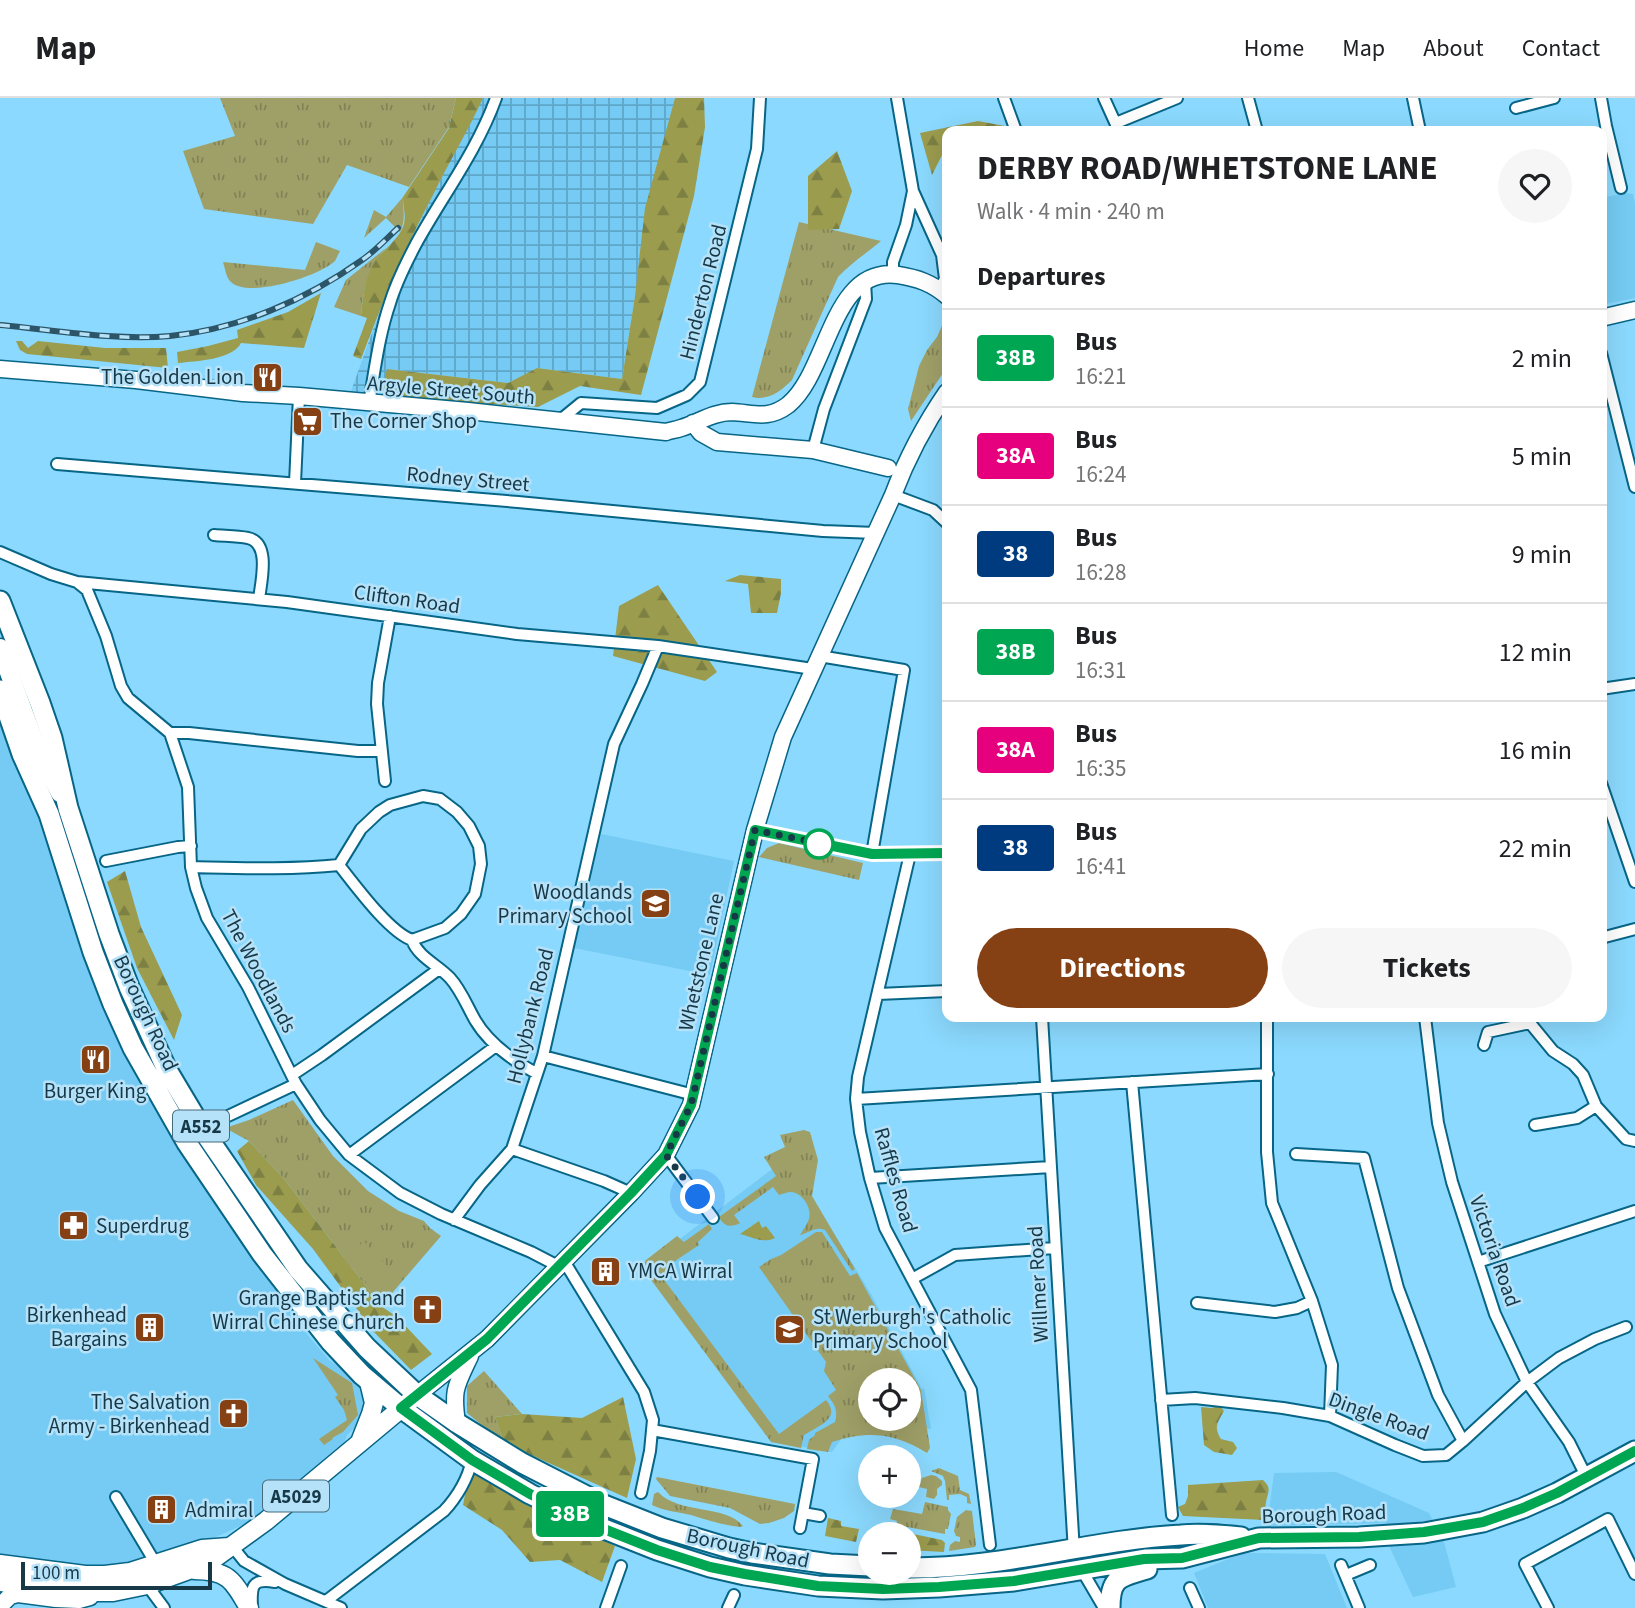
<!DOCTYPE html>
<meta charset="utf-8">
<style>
:root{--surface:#fff;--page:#f6f6f6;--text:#202124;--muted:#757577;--line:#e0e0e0;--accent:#854114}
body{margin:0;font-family:"Source Sans 3",sans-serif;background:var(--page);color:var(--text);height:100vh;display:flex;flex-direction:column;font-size:26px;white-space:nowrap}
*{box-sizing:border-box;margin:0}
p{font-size:23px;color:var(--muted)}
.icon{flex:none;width:38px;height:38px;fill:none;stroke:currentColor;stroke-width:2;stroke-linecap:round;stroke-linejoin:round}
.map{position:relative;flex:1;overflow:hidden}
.sheet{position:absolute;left:942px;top:28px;width:665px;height:896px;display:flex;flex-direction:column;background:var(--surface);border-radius:14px;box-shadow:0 7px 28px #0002}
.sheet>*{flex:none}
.badge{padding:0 14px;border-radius:5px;font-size:24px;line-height:46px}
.fabs{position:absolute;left:858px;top:1270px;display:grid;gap:14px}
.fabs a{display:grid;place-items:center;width:63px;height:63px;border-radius:50%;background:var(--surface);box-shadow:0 7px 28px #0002;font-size:35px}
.scale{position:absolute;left:21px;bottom:18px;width:191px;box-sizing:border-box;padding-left:7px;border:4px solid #173847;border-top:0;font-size:19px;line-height:24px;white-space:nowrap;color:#173847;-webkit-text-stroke:5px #b5e2f8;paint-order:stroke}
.you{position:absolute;width:35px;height:35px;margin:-18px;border:5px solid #fff;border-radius:50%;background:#1a73e8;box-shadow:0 0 0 10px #1a73e833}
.map>.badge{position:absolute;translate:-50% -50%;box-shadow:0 0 0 4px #fff}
h2{padding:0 35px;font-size:26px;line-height:63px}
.round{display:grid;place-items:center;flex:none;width:74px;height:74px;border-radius:37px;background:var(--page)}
.summary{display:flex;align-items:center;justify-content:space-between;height:119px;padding:0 35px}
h1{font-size:33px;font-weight:700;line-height:52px}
.cta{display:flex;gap:14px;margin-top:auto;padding:14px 35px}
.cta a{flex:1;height:80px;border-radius:42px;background:var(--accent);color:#fff;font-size:28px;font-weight:700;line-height:80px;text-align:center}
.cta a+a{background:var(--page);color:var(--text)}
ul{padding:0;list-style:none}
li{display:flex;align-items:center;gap:21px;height:98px;padding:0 35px;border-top:2px solid var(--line)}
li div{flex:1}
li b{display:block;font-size:26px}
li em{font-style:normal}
li .badge{min-width:77px;font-weight:700;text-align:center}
header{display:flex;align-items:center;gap:42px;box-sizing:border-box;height:98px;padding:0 35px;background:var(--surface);border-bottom:2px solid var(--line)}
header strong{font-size:33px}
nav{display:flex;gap:38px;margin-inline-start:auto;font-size:24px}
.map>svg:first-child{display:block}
.built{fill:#75cbf3;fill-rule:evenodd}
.industrial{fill:url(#industrial-grid)}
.grass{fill:url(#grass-tufts);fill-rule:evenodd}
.forest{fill:url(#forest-firs)}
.pitch{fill:#9fa068}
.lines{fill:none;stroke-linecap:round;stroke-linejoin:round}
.street-casing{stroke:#076586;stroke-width:14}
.secondary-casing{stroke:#076586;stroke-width:19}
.primary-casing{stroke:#076586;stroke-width:21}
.highway-casing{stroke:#076586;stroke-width:23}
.street{stroke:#fff;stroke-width:10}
.secondary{stroke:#fff;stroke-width:16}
.primary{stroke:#fff;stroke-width:18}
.highway{stroke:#fff;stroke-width:19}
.rail-casing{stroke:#2c5568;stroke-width:6}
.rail{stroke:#b5e2f8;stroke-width:3.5;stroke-dasharray:10;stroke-linecap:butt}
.line-casing{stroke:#fff;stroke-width:16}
.line{stroke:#00a651;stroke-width:10}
.walk{stroke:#173847;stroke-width:7;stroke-dasharray:0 12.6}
.stop-dot{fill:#fff;stroke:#00a651;stroke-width:3.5}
.labels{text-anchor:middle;stroke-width:5;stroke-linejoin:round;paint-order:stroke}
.shield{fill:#b5e2f8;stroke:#466b7c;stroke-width:2}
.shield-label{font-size:19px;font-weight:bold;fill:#173847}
.street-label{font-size:21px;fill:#173847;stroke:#b5e2f8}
.poi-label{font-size:21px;fill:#173847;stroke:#b5e2f8;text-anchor:end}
</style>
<header>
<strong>Map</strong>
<nav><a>Home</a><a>Map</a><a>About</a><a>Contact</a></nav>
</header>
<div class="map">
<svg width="1635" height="1510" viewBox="0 0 1635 1510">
<defs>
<pattern id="industrial-grid" width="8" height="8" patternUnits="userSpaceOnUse" patternTransform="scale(1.75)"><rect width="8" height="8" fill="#75cbf3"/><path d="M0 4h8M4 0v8" fill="none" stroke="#5fa6c7"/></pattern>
<pattern id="grass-tufts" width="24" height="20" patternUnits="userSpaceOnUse" patternTransform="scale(1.75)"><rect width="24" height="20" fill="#9fa068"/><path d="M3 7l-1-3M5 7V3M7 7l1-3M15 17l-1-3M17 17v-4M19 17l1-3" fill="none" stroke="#818357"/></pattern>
<pattern id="forest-firs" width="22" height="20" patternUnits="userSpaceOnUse" patternTransform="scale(1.75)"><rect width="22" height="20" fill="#9b9c4e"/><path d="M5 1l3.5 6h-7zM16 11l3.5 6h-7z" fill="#7d8043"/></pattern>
</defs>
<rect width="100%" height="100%" fill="#8bd9fe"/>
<path class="built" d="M1626,95L1633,96L1635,105V200L1601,207V100Z
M0,611L42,718L91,866L102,910L137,980L161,1012L195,1074L279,1192L294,1221L329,1262L362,1285L368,1305L360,1325L347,1337L342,1351L265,1417L218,1438L144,1464L89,1470L0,1467Z
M601,736L734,763L710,877L574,850Z
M775,1069L801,1081L871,1196L922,1291L924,1290L931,1331L900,1328L842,1340L832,1354L774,1344L649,1168L656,1159ZM870,1283H908V1321H870Z
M1336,1374L1429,1415L1444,1444L1456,1489L1413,1499L1390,1450L1386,1425L1267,1428L1274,1375Z
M1243,1455L1325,1456L1347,1510H1208L1194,1475Z"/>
<path class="industrial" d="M483,0H675L635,198L622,281L537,270L508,285L388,271L382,298L351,293L382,207L398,170L432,98Z"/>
<path class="grass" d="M220,0H456L449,29L409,89L347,67L313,126L204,111L183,53L235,38Z
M403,99C403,112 406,122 400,134L386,120L364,140L374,112L386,119Z
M799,124L881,143C867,155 851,165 838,179L792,282C781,293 769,303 752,299Z
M316,144L340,153C339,155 336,161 335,163C320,178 248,201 231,184C226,180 225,170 223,164L305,172Z
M386,150C366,174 364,188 361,218L334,209L346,182Z
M944,223L947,225V269L911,323L908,311L919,268L927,252L937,239Z
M779,745L863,765L859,782L759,759L767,750Z
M293,1002L333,1058L368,1093L399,1113L424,1123L430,1130L441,1138L381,1208L285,1082L249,1043L225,1030L249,1022Z
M804,1032L810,1034L818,1062L812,1098L855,1171L852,1173L825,1132C814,1128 810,1135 800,1137C803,1132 807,1127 809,1121C812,1110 803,1095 791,1094C787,1094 783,1096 779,1097L773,1089L734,1117L740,1125C731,1130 723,1128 719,1119L776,1078L764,1059L785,1049L780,1037Z
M709,1126L712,1131L698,1144L699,1147L669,1167L668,1175L662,1179L779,1336L826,1302C842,1321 818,1328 804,1337L801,1350L771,1344L643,1171V1167L646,1162L677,1138L684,1144Z
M816,1134H822L850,1178L857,1175L921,1292L930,1350L927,1355C895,1335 868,1332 832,1344L828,1354L807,1351L809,1342L815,1337V1335L835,1324C838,1312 835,1307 828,1298L836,1292L824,1273L826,1264L759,1169L771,1161L781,1157ZM870,1283H908V1321H870Z
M313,1260L352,1285L358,1317L343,1334L332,1340L333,1341L324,1347L319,1341L347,1322L344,1312L335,1299L338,1297Z
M484,1273L522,1316L495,1319L504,1345L467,1315V1288Z
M939,1370L958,1378L960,1392L969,1396L971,1406L967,1405V1399L960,1396L949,1397V1402H947L945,1383L943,1378L931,1373Z
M931,1377L936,1378L942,1383V1387L937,1391V1397L934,1401L926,1399L927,1391L919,1389L922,1380Z
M657,1379L795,1406L794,1413L784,1420L769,1425L760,1426L730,1410L670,1398L656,1381Z
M658,1394C680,1417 726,1406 743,1428L740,1429C723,1427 707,1422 691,1417C678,1414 664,1413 652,1407L654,1396Z
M925,1404L948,1409V1412L951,1416L948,1431H945V1436L896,1427L897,1423L890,1421L893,1411L922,1416Z
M966,1412L972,1413L976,1447L975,1449L949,1453L950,1447L955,1443L960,1444V1439L956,1438L954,1433L957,1419Z"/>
<path class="forest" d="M456,0H483C468,33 449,64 433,97C405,150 382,205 361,261L353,258L367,220L361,218C363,200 364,181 374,165C382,152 400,141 404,126C406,117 403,108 403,99L449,30Z
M675,0H704L705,29L694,98L641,297L580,288L538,309L395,300L382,292L387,271L508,285L537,270L622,281L635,198L645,110Z
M978,23L1005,28V33H947V47L932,77L920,35Z
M837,53L852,93L839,131L808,132V78Z
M321,195L304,250L241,245C232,262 196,263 178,265L177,254L208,248L238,240L237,232L288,214Z
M16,243H22L28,250L38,243L105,250H166L168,270L27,256L20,252Z
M740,477L781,481V495L777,515H751L748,486L725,483Z
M658,487L717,574L705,583L613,558L619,508Z
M125,773L141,829L182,917L174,942L137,870L107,784Z
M249,1043L285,1082L381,1208L397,1219L432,1256L411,1272L373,1233L313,1151L256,1087L237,1053Z
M759,1123L762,1130L766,1128L775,1140C764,1146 752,1139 740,1136Z
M623,1299L636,1361L627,1400L504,1345L495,1319L522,1316L582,1320Z
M1220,1308L1224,1313C1218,1324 1213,1329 1221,1341L1233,1344L1237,1350L1232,1357L1214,1354L1204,1347L1201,1309L1211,1310Z
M470,1370L555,1419L615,1448L602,1484L560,1462L530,1464L502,1432L463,1407Z
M1263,1382C1272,1390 1268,1394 1266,1404C1265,1410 1266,1415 1264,1422L1183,1418L1178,1409L1185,1406L1188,1398V1387Z
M828,1420L841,1423V1428L859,1431L856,1444L825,1438Z
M894,1432L942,1442L945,1445L944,1454L908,1452V1437H894Z"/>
<path class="pitch" d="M364,1143L400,1182L380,1200L345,1161Z"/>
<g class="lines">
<defs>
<path id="street" d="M897,0L913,93L942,157L945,181L939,191
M1004,0L1016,33
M1104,0L1119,33
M1248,0L1257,33
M1413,0L1420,33
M1601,0L1606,28L1621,90
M1516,10L1554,0
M1116,25L1177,0
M893,176V164L906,127L913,93
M1601,255L1635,389
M369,305C375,271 379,237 390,205C396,185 406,165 416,146C443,97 477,53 496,0
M559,323L581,305L657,310L687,297L700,284L757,51L760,0
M813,352L824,311L866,201L865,184
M57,366L518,404L823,433L876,435
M295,385L299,298
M893,397L933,412L947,425
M214,437C225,438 237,438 248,440C271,445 261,484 259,501
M0,454L51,476L77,484L287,504L517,536L658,548L813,571
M77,484L87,492L106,538L121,588L128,600L170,635L188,689L191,769L196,790L207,820L248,889L296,986L320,1022L349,1057L400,1095L441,1116L531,1154L558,1168
M819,558L904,572L872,756
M1601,591L1635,586
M170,635H189L358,653H381
M385,683L377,606L378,585L390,518
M1601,685L1635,784
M755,732L872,756H947
M910,756L858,979L856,1001L860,1034L870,1080L885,1130L971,1292L990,1447
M106,763L178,749L191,748
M191,769C240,770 290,772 339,767
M1601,840L1635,831
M412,842L445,830L461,816L475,796L481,766L479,748L469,728L457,714L440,701L423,698L390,707L379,714L361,731L339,767C355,787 389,834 412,842C418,859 438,867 450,880C461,892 467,908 475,922C489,946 512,962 536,975
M878,896L947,893
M1042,919L1074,1454
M1267,919V1054L1272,1105L1312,1203L1332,1267L1330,1318
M1425,919L1438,1025L1452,1084L1495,1216L1527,1284L1569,1344L1587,1380
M1528,919L1530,925L1553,953L1573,966L1583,977L1596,1008L1626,1041L1635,1043
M1484,947L1488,934L1530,925
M543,958L694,997
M292,977L322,957L439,871
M1132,984L1172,1417
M856,1001L1268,976
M228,1018L296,986
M1535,1027L1577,1020L1596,1008
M512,1051L604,1083L631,1095
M1296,1056L1364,1060L1398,1190L1438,1297L1463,1343
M349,1057L496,948
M666,1057L713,1120
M870,1080L1051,1069
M454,1122L480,1087L512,1051L543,958L614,646L642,586L658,548
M564,1163L644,1294L653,1322L650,1353L641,1395
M1478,1164L1635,1113
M912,1181L955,1157L1055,1150
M1197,1205L1275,1214L1297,1210L1312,1203
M1161,1302L1195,1300L1283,1310L1330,1318L1395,1347L1423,1358L1446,1357L1463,1343L1527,1284L1559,1260L1595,1241L1626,1229
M652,1332L813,1361L800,1430
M116,1399L156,1466
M803,1415L820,1418
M232,1448L244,1463L285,1486L341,1510
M1341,1467L1359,1510
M1080,1469L1104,1510
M1346,1477L1370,1467
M147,1487L164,1510
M1190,1490L1199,1510
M326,1503L444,1413C457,1399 468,1380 472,1362
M252,1510C251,1489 251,1480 275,1484
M606,1510L621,1468
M728,1510L734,1497
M1548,1510L1525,1466L1608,1421L1635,1476"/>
<path id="secondary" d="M1601,220L1635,212
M0,271L136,282L243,295L299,298L468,313L666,334C671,332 676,332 681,330C698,325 713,314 732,314C754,315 768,322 788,307C829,274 831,167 898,177C917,180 932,185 947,198
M693,325L701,335L717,344L813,352L888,370
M417,1297L487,1241L631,1095L666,1057L691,1007L755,732L783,639L893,397C907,360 925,326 947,294
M457,1325C452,1291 456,1288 470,1258
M0,1508L10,1498L18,1496L56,1501L79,1502L90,1499"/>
<path id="primary" d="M0,550L36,648L60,695
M360,1344L371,1316L374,1305L369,1284
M0,1466L85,1477H105L130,1474L202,1451L229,1449
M194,1472C228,1472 233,1482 249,1510
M0,1484L79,1494H113L147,1487L208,1465L266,1423L410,1303"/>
<path id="highway" d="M0,503L40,605L52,640L68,710L109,836L129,889L167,972L204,1034L298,1171L367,1250L417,1297L457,1325L522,1365L604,1407L662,1430L729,1450L752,1455L830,1466L870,1468
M0,592L22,656L49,716L93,854L113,906L133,950L187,1045L262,1156L330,1243L362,1277L401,1310L472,1362L530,1396L594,1427L657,1452L710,1469L745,1477L818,1488L883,1491L939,1489L1014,1483L1145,1461L1182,1460L1259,1440L1359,1439L1424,1435L1483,1424L1523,1410L1557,1395L1635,1353
M908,1470C1000,1471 1090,1442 1181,1437C1201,1435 1221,1437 1241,1439
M1110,1510C1110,1478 1121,1479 1147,1471"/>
</defs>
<use href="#street" class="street-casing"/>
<use href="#secondary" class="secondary-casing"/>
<use href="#primary" class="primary-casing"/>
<use href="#highway" class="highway-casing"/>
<use href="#street" class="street"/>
<use href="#secondary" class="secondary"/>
<use href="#primary" class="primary"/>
<use href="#highway" class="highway"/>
<defs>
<path id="rail" d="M0,227C55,232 115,243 170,238C239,231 306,202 362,162C375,153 386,141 398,130"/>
</defs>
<use href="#rail" class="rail-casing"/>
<use href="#rail" class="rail"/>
</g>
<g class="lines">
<defs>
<path id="line" d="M947,755L872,756L755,732L691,1007L666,1057L631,1095L487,1241L401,1310L472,1362L530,1396L594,1427L657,1452L710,1469L745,1476L818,1488L883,1491L939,1489L1014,1483L1144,1461L1182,1460L1259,1440L1359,1439L1424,1434L1483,1424L1523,1410L1557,1395L1635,1353"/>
</defs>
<use href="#line" class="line-casing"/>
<use href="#line" class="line"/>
<path class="walk" d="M698,1099L666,1057L691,1007L755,732L823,746H819"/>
</g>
<defs>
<symbol id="restaurant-square" viewBox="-11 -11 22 22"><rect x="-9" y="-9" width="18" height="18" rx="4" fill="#854114" stroke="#b5e2f8"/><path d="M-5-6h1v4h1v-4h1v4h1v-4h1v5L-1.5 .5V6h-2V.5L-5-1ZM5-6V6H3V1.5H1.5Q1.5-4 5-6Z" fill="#fff"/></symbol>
<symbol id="supermarket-square" viewBox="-11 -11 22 22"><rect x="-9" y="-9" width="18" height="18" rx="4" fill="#854114" stroke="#b5e2f8"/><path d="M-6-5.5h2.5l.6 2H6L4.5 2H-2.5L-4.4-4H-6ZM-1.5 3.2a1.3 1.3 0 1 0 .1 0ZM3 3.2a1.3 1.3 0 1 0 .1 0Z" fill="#fff"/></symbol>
<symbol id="school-square" viewBox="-11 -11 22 22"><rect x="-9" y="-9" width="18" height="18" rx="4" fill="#854114" stroke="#b5e2f8"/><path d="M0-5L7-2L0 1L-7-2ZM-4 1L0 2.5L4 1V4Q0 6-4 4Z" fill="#fff"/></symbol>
<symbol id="pharmacy-square" viewBox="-11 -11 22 22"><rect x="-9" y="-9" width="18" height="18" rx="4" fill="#854114" stroke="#b5e2f8"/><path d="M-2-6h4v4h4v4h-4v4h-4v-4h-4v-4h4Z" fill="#fff"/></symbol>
<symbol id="building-square" viewBox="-11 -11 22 22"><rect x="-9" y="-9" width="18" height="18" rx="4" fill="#854114" stroke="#b5e2f8"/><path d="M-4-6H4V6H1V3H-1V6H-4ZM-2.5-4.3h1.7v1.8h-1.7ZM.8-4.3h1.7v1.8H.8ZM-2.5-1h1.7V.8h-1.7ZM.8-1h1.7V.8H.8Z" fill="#fff"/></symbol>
<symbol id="church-square" viewBox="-11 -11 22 22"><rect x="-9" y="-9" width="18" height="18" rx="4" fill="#854114" stroke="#b5e2f8"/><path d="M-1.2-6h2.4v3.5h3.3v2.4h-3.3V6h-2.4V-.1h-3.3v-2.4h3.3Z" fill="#fff"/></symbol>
</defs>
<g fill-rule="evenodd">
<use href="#restaurant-square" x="250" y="262" width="35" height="35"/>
<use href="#supermarket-square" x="290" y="306" width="35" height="35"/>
<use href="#school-square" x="638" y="788" width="35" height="35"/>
<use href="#restaurant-square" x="78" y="944" width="35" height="35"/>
<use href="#pharmacy-square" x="56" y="1110" width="35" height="35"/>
<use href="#building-square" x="588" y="1156" width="35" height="35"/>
<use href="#church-square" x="410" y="1194" width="35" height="35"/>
<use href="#building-square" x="132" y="1212" width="35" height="35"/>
<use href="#school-square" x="772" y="1214" width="35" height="35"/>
<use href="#church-square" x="216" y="1298" width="35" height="35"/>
<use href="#building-square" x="144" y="1394" width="35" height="35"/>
</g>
<circle class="stop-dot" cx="819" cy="746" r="14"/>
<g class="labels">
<g class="shield">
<rect x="173" y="1012.5" width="56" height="31" rx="5"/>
<rect x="263" y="1382.5" width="66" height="31" rx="5"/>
</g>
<g class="shield-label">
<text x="201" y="1035">A552</text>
<text x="296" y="1405">A5029</text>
</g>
<g class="street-label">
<text transform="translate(703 194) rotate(-76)" y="7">Hinderton Road</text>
<text transform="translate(451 292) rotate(5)" y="7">Argyle Street South</text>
<text transform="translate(468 381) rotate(5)" y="7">Rodney Street</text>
<text transform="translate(407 501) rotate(8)" y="7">Clifton Road</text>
<text transform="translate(701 864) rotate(-77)" y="7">Whetstone Lane</text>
<text transform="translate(259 873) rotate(62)" y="7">The Woodlands</text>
<text transform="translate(146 915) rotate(65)" y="7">Borough Road</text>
<text transform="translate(530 918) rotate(-76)" y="7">Hollybank Road</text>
<text transform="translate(896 1082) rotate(74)" y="7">Raffles Road</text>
<text transform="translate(1495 1153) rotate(71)" y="7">Victoria Road</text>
<text transform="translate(1038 1186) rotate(-93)" y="7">Willmer Road</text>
<text transform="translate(1379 1318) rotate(20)" y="7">Dingle Road</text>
<text transform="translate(1324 1416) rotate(-2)" y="7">Borough Road</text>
<text transform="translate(748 1450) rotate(12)" y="7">Borough Road</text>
</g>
<g class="poi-label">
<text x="244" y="286">The Golden Lion</text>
<text x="330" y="330" text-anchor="start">The Corner Shop</text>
<text x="632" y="801">Woodlands<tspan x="632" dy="24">Primary School</tspan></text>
<text x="95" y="1000" text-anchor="middle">Burger King</text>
<text x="96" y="1135" text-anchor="start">Superdrug</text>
<text x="628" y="1180" text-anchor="start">YMCA Wirral</text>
<text x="405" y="1207">Grange Baptist and<tspan x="405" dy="24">Wirral Chinese Church</tspan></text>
<text x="127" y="1224">Birkenhead<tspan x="127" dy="24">Bargains</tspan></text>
<text x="813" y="1226" text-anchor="start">St Werburgh's Catholic<tspan x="813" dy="24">Primary School</tspan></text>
<text x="210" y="1311">The Salvation<tspan x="210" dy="24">Army - Birkenhead</tspan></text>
<text x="185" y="1419" text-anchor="start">Admiral</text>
</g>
</g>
</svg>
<div class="fabs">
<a><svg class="icon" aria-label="locate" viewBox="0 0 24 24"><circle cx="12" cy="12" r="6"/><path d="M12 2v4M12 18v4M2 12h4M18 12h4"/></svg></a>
<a>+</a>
<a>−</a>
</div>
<div class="scale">100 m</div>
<div class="you" style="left:698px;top:1099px"></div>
<b class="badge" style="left:570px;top:1416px;background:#00a651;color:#fff">38B</b>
<section class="sheet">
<div class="summary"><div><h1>DERBY ROAD/WHETSTONE LANE</h1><p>Walk · 4 min · 240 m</p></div><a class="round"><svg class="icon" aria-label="heart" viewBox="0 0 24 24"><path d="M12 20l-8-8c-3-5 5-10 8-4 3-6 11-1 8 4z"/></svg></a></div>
<h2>Departures</h2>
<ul>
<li><span class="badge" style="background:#00a651;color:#fff">38B</span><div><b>Bus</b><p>16:21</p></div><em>2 min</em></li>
<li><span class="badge" style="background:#e6007e;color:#fff">38A</span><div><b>Bus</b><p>16:24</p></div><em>5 min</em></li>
<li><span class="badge" style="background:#003b80;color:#fff">38</span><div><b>Bus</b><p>16:28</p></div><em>9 min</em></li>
<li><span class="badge" style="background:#00a651;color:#fff">38B</span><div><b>Bus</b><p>16:31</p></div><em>12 min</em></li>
<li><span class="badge" style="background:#e6007e;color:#fff">38A</span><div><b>Bus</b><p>16:35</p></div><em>16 min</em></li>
<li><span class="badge" style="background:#003b80;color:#fff">38</span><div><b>Bus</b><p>16:41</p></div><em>22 min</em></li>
</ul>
<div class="cta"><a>Directions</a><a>Tickets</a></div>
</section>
</div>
